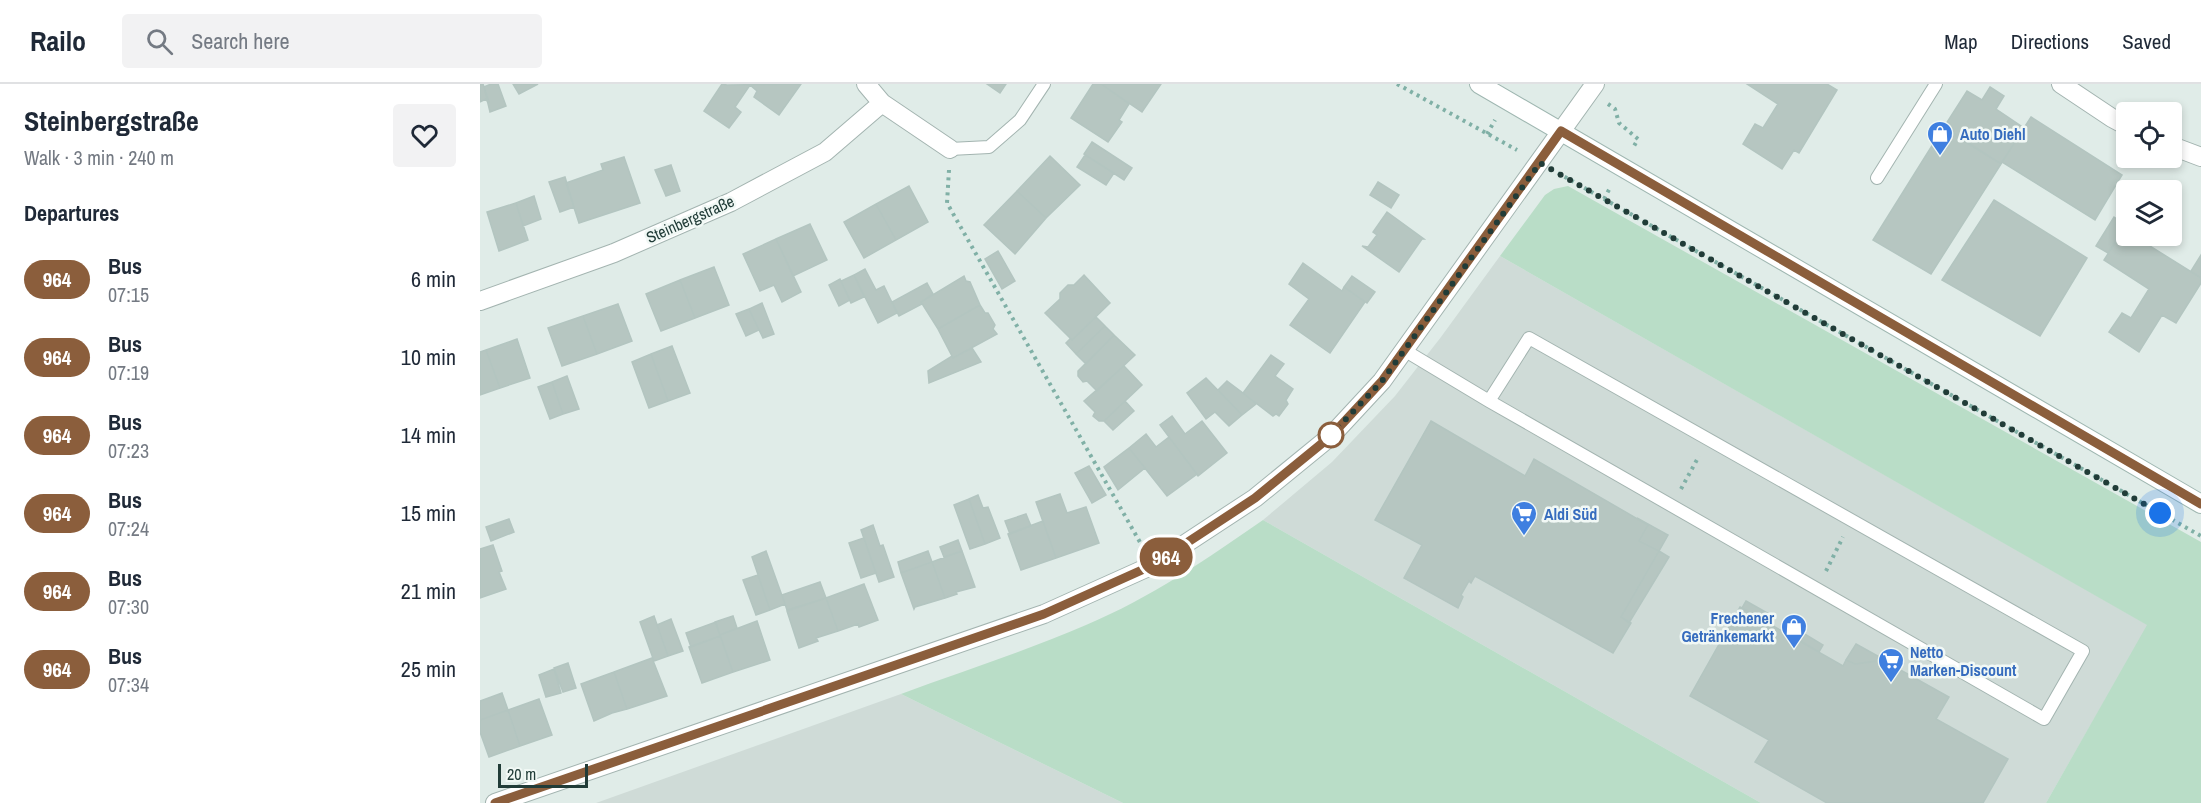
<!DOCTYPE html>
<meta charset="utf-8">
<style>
:root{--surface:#fff;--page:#f2f2f3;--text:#1f2937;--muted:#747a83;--line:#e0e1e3}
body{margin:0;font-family:"Archivo Narrow",sans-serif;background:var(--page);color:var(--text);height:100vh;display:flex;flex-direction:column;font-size:22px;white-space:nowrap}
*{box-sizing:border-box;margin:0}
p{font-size:20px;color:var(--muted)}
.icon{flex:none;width:33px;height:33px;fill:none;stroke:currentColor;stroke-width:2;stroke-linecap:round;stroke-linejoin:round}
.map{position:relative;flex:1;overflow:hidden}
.side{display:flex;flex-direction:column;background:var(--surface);width:480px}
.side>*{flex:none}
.badge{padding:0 12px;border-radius:20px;font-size:21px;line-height:39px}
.controls{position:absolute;left:1636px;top:18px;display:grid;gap:12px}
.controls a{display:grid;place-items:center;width:66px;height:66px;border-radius:6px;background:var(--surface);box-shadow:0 3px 9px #0003;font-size:30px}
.scale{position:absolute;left:18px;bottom:15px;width:90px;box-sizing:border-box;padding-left:6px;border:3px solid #213c38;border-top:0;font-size:16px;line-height:21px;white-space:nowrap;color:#213c38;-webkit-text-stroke:4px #f1f8f5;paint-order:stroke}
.you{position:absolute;width:30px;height:30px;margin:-15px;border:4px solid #fff;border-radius:50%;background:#1a73e8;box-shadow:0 0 0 9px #1a73e833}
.map>.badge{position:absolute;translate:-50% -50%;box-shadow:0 0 0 3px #fff}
h2{padding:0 24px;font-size:22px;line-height:54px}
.round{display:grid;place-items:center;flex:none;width:63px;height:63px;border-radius:6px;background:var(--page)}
.headline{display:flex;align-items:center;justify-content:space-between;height:102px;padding:0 24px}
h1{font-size:28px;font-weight:800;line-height:45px}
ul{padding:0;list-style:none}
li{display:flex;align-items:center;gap:18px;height:78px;padding:0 24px}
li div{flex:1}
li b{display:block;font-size:22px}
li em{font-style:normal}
li .badge{min-width:66px;font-weight:700;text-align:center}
header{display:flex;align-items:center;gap:36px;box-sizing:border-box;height:84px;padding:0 30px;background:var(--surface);border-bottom:2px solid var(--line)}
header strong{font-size:28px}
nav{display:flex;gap:33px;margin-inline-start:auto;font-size:21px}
.search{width:420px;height:54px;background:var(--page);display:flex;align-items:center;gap:15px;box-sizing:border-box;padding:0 21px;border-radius:6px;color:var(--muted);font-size:22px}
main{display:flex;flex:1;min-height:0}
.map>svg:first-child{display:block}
.built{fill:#cfdbd7}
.green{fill:#b9ddc7}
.building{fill:#b6c6c1;stroke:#b3c5c0;stroke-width:1.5}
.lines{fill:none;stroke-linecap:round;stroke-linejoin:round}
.service-casing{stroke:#a3b4b0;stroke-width:14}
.minor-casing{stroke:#a3b4b0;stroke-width:20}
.secondary-casing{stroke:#9fb7b1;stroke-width:20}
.path{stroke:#80b0a6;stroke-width:4;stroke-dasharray:3 4.5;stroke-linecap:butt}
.service{stroke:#fff;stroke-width:12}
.minor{stroke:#fff;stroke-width:18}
.secondary{stroke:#fff;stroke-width:18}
.line-casing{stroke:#fff;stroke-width:14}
.line{stroke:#8b5e3c;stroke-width:9}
.walk{stroke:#213c38;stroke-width:6;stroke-dasharray:0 10.8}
.stop-dot{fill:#fff;stroke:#8b5e3c;stroke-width:3}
.labels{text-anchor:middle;stroke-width:5;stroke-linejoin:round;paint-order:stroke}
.shop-label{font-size:16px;font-weight:bold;fill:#366cbe;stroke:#f1f8f5;text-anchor:start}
.street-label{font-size:16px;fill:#213c38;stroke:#f1f8f5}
</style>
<header>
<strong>Railo</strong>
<div class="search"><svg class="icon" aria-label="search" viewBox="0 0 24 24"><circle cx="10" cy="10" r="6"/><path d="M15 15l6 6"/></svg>Search here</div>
<nav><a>Map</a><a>Directions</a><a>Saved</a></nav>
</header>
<main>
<section class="side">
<div class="headline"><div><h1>Steinbergstraße</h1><p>Walk · 3 min · 240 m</p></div><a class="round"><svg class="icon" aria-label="heart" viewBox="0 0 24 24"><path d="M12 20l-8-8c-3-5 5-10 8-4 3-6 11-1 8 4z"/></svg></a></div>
<h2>Departures</h2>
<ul>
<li><span class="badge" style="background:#8b5e3c;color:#fff">964</span><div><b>Bus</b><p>07:15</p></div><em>6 min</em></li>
<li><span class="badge" style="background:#8b5e3c;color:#fff">964</span><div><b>Bus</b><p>07:19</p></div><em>10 min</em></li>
<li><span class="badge" style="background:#8b5e3c;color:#fff">964</span><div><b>Bus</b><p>07:23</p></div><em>14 min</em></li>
<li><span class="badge" style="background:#8b5e3c;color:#fff">964</span><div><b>Bus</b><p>07:24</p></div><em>15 min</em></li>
<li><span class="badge" style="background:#8b5e3c;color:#fff">964</span><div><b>Bus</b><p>07:30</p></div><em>21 min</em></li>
<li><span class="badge" style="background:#8b5e3c;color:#fff">964</span><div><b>Bus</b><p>07:34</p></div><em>25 min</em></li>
</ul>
</section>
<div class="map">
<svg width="1721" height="719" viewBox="0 0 1721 719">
<rect width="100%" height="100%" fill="#e0ece8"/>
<path class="built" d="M1020,172L1668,541L1566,719H1281L783,436L852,378L915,312L961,253Z
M421,610L643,719H116Z"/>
<path class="green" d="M1088,102L1721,458V719H1566L1667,541L1020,172L1065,111L1074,105Z
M783,436L1281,719H643L421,610C483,587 546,567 606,541C670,514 727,475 783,436Z"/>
<path class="building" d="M0,0H3L9,18L8,19L6,15L0,18Z
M11,0H18L26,22L10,28L4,3Z
M33,0H58L39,10Z
M242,0L247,1L321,0L299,31L274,13L277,7L270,1L255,23L261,28L249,44L224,27Z
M507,0H526L520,9Z
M613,0H621L649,20L639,36L642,38L628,58L591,34Z
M621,0H681L662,28Z
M1267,0H1347L1357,6L1319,69L1314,66L1302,85L1263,60L1275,40L1283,44L1298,20Z
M1510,3L1524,12L1516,25L1544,44L1521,80L1464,43L1487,7L1502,16Z
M1551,33L1642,91L1615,136L1522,78Z
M1463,44L1521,80L1451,190L1393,156Z
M612,58L652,84L644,96L604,70Z
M605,71L634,89L626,101L597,83Z
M570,72L600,101L566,134L537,107Z
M144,73L160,119L99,139L86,99L123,86L121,80Z
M191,81L200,107L186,112L175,86Z
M85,93L94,123L80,128L69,98Z
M898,98L919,111L911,124L890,111Z
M429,102L448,138L416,156L396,120Z
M537,107L566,134L535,170L504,141Z
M54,112L61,135L43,142L36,119Z
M1514,116L1607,174L1560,252L1462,196Z
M36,119L48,156L19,167L7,128Z
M396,120L416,156L384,174L364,138Z
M907,128L944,155H942L919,188L882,162L888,163L897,151L893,148Z
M1634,133L1646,141L1628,169L1616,162Z
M330,140L347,176L313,192L296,155Z
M1644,145L1647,147V152H1654L1721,194V199L1696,239L1682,231L1659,268L1629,248L1642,229L1651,234L1669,205L1624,176Z
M296,155L321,208L302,218L294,201L280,207L263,170Z
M518,167L535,197L522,205L505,175Z
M1721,171V194L1711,187Z
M823,179L862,207L864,203L885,218L850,269L810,241L829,215L809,200Z
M234,183L249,221L215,234L200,196Z
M385,185L396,206L404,202L417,229L398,239L374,191Z
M374,191L384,213L371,219L361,197Z
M604,191L630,219L592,256L565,229L580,215V209L588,201H594Z
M484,192L486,197L490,198L500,221L458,245L441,218Z
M872,192L895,208L887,219L864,203Z
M360,195L370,216L359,222L349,201Z
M200,196L215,234L181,247L166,210Z
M447,199L453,210L441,218L442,220L419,232L412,218Z
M282,219L294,250L283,254L269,225Z
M138,220L152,257L117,270L103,232Z
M500,221L505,229H508L515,241L513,245L517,250L473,274L458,245Z
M269,225L279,246L266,252L256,230Z
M103,232L117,270L82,282L68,244Z
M616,233L625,242L596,270L586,259L590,255L592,256Z
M625,242L634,251L606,280L596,270Z
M634,251L655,271L617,307L607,297L603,298L598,292V287Z
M37,255L50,294L20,304L6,266Z
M192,262L210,309L188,317L171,270Z
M492,264L501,278L449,299L448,287L472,272L473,274Z
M6,266L20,304L0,311V268Z
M171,270L188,317L169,324L152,278Z
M791,271L804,280L795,292L813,305L806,316L808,320L799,332L796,330L793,332L763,309Z
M644,282L662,301L624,337H619L613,332L615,328L604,317Z
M87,292L99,325L83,330L72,298Z
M726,294L762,331L749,342L735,328L726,335L707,309Z
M747,297L763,309L776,320L762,331L738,306Z
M72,298L83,330L70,335L58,303Z
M645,317L654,327L633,346L624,337Z
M692,332L705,350L722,337L747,369L718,392L680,341Z
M951,337L1045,392L1054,375L1168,441L1159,457L1179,467L1141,533L1151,539L1133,569L995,492L991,499L989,497L981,511L983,513L978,524L924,494L942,461L895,436Z
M666,350L676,363L689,353L717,390L687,412L649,364Z
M649,364L665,384L638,406L624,383Z
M609,382L626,411L612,419L595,389Z
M580,410L587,429L606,423L619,459L576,474L556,418Z
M498,411L503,424L508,423L520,454L505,460L489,415Z
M489,415L505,460L490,465L474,421Z
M546,430L551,442L530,450L525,437Z
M1157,434L1188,451L1179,467L1159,457L1168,441Z
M29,435L34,448L11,457L6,443Z
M563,437L576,474L541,486L528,450Z
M393,441L400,462L403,461L414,493L399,498L381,446Z
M384,454L396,489L381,494L369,459Z
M478,456L482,467L464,473L460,463Z
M13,461L22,487L19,488L26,505L0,514V465Z
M286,467L305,520L290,526L272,473Z
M448,467L452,478L421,489L418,478Z
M482,467L495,503L476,508L477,510L465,514L452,478Z
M1179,467L1189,473L1149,539L1141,533Z
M452,478L465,514L435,523L434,525L421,489Z
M278,491L290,526L276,531L263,496Z
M340,498L346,514L307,526L302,511Z
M384,500L398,536L379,543L378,540L358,547L346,514Z
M346,514L358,547L336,554L338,557L319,564L307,527Z
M1266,517L1291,531L1287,538L1262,524Z
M1260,523L1363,582L1366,576L1375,580L1396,577L1408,579L1469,613L1456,635L1528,675L1503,719H1347L1275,678L1289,656L1210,612Z
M174,532L188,572L174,577L160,538Z
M253,532L257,544L240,551L235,538Z
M191,535L203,567L188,572L177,541Z
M277,537L290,576L253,588L240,551Z
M236,538L240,552L211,563L206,549Z
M1318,546L1343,561L1339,568L1314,553Z
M240,552L253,588L222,599L209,563Z
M1376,560L1421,585L1400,577L1375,580L1366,576Z
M172,574L187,612L147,625L134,588Z
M88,579L96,604L83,608L74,584Z
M74,585L81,609L66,613L59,591Z
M134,588L147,625L132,629L114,637L101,600Z
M22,609L28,626L0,636V617Z
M59,615L72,651L40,662L28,626Z
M28,626L40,662L9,673L0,648V636Z"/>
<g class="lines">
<defs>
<path id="service" d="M470,65L509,63L540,36L564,0
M1397,94L1456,0
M924,266L1009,317L1564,635L1603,567L1049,254L1009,317"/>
<path id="minor" d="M386,0L402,19L470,65
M1581,0L1632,34L1647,42
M1692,62L1721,73
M0,217L134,169L251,118L345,68L402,19
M15,719L564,530L673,481L775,414L851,352L902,297L1115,0"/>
<path id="secondary" d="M999,0L1721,420"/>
</defs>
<use href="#service" class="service-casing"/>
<use href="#minor" class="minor-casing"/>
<use href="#secondary" class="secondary-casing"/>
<path class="path" d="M917,0L1037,66
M1128,20L1135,25L1139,39L1158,55L1154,62
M1007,50L1015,36
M469,86L467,119L661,460
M1078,89L1721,452
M1124,115L1131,102
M1201,405L1219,372
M1346,487L1363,453"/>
<use href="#service" class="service"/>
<use href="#minor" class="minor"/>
<use href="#secondary" class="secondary"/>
</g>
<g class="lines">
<defs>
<path id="line" d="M15,719L564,530L673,481L775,414L851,352L902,297L1081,47L1721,420"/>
</defs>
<use href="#line" class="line-casing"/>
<use href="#line" class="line"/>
<path class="walk" d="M851,351L902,297L1060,79L1680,429"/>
</g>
<defs>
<symbol id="shop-pin" viewBox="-11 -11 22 30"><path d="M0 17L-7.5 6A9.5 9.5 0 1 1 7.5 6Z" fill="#3f7fe0" stroke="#f1f8f5"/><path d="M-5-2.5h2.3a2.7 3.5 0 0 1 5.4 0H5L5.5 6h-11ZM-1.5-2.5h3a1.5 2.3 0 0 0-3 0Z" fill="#fff"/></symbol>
<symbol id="supermarket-pin" viewBox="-11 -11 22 30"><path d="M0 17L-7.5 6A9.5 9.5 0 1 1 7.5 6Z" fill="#3f7fe0" stroke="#f1f8f5"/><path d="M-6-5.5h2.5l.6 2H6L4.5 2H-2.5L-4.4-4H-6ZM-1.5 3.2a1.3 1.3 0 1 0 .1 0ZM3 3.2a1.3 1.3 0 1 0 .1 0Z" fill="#fff"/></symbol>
</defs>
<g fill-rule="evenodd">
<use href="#shop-pin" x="1445" y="35" width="30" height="40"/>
<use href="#supermarket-pin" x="1029" y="415" width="30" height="40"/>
<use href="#shop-pin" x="1299" y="528" width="30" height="40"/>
<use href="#supermarket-pin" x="1396" y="562" width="30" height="40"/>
</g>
<circle class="stop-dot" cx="851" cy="351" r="12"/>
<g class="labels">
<g class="shop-label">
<text x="1480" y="56">Auto Diehl</text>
<text x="1064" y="436">Aldi Süd</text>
<text x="1294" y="540" text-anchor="end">Frechener<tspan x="1294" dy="18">Getränkemarkt</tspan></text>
<text x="1430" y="574">Netto<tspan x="1430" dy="18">Marken-Discount</tspan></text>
</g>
<g class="street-label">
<text transform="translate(210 135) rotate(-24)" y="6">Steinbergstraße</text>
</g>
</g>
</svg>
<div class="controls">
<a><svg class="icon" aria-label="locate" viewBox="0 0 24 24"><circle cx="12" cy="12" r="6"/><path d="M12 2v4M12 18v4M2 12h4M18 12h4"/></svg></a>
<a><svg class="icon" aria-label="layers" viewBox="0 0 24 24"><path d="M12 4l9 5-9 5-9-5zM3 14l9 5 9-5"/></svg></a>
</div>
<div class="scale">20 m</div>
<div class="you" style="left:1680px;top:429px"></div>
<b class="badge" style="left:686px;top:473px;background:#8b5e3c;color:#fff">964</b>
</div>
</main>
